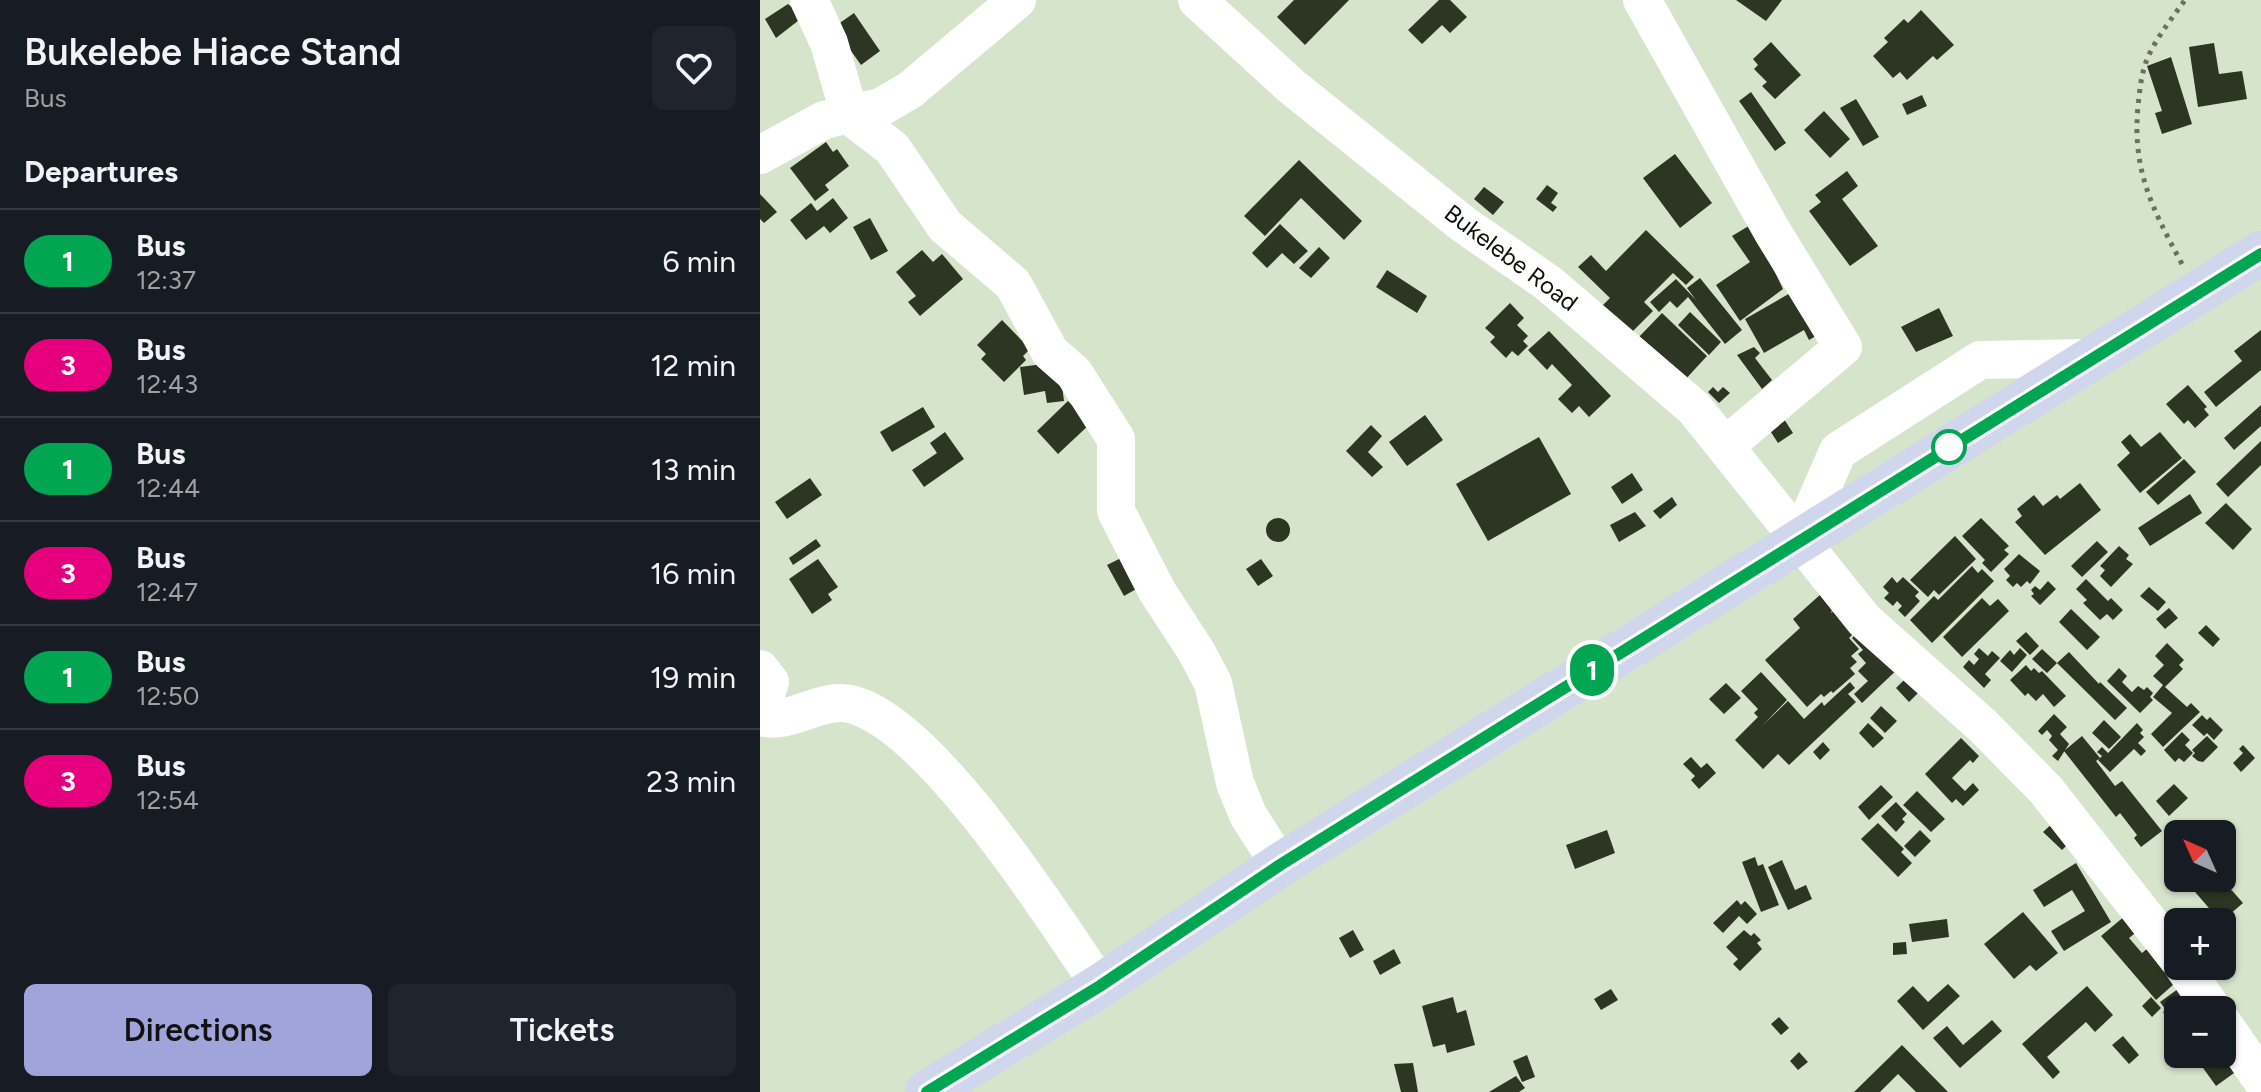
<!DOCTYPE html>
<meta charset="utf-8">
<style>
:root{--surface:#171b24;--page:#20242c;--text:#f1f3f6;--muted:#9ea1a6;--line:#363941;--accent:#9fa4da}
body{margin:0;font-family:Figtree,sans-serif;background:var(--page);color:var(--text);height:100vh;display:flex;flex-direction:column;font-size:30px;white-space:nowrap}
*{box-sizing:border-box;margin:0}
p{font-size:26px;color:var(--muted)}
.icon{flex:none;width:44px;height:44px;fill:none;stroke:currentColor;stroke-width:2;stroke-linecap:round;stroke-linejoin:round}
.map{position:relative;flex:1;overflow:hidden}
.details{display:flex;flex-direction:column;background:var(--surface);width:760px}
.details>*{flex:none}
.badge{padding:0 16px;border-radius:26px;font-size:28px;line-height:52px}
.needle{width:52px;rotate:315deg}
.fabs{position:absolute;left:1404px;top:820px;display:grid;gap:16px}
.fabs a{display:grid;place-items:center;width:72px;height:72px;border-radius:12px;background:var(--surface);box-shadow:0 2px 6px #0004;font-size:40px}
.map>.badge{position:absolute;translate:-50% -50%;box-shadow:0 0 0 4px #fff}
h2{padding:0 24px;font-size:30px;line-height:72px}
.round{display:grid;place-items:center;flex:none;width:84px;height:84px;border-radius:12px;background:var(--page)}
.summary{display:flex;align-items:center;justify-content:space-between;height:136px;padding:0 24px}
h1{font-size:38px;font-weight:600;line-height:60px}
.action{display:flex;gap:16px;margin-top:auto;padding:16px 24px}
.action a{flex:1;height:92px;border-radius:12px;background:var(--accent);color:#111;font-size:32px;font-weight:600;line-height:92px;text-align:center}
.action a+a{background:var(--page);color:var(--text)}
ul{padding:0;list-style:none}
li{display:flex;align-items:center;gap:24px;height:104px;padding:0 24px;border-top:2px solid var(--line)}
li div{flex:1}
li b{display:block;font-size:30px}
li em{font-style:normal}
li .badge{min-width:88px;font-weight:700;text-align:center}
main{display:flex;flex:1;min-height:0}
.map>svg:first-child{display:block}
.building{fill:#2c3623}
.lines{fill:none;stroke-linecap:round;stroke-linejoin:round}
.path{stroke:#687162;stroke-width:5;stroke-dasharray:4 6;stroke-linecap:butt}
.minor{stroke:#fff;stroke-width:38}
.highway{stroke:#d0d7ec;stroke-width:44}
.line-casing{stroke:#fff;stroke-width:18}
.line{stroke:#00a651;stroke-width:12}
.stop-dot{fill:#fff;stroke:#00a651;stroke-width:4}
.labels{text-anchor:middle;stroke-width:8;stroke-linejoin:round;paint-order:stroke}
.street-label{font-size:24px;fill:#0d120a;stroke:#fff}
</style>
<main>
<section class="details">
<div class="summary"><div><h1>Bukelebe Hiace Stand</h1><p>Bus</p></div><a class="round"><svg class="icon" aria-label="heart" viewBox="0 0 24 24"><path d="M12 20l-8-8c-3-5 5-10 8-4 3-6 11-1 8 4z"/></svg></a></div>
<h2>Departures</h2>
<ul>
<li><span class="badge" style="background:#00a651;color:#fff">1</span><div><b>Bus</b><p>12:37</p></div><em>6 min</em></li>
<li><span class="badge" style="background:#e6007e;color:#fff">3</span><div><b>Bus</b><p>12:43</p></div><em>12 min</em></li>
<li><span class="badge" style="background:#00a651;color:#fff">1</span><div><b>Bus</b><p>12:44</p></div><em>13 min</em></li>
<li><span class="badge" style="background:#e6007e;color:#fff">3</span><div><b>Bus</b><p>12:47</p></div><em>16 min</em></li>
<li><span class="badge" style="background:#00a651;color:#fff">1</span><div><b>Bus</b><p>12:50</p></div><em>19 min</em></li>
<li><span class="badge" style="background:#e6007e;color:#fff">3</span><div><b>Bus</b><p>12:54</p></div><em>23 min</em></li>
</ul>
<div class="action"><a>Directions</a><a>Tickets</a></div>
</section>
<div class="map">
<svg width="1501" height="1092" viewBox="0 0 1501 1092">
<rect width="100%" height="100%" fill="#d6e4cc"/>
<path class="building" d="M534,0H589L545,45L517,17Z
M679,0H690L707,17L690,33L682,25L662,44L648,30Z
M976,0H1022L1006,21Z
M28,4L43,17L16,38L5,19Z
M1161,10L1194,45L1177,60L1173,56L1147,80L1140,72L1133,78L1113,56L1128,42L1124,38L1144,19L1148,23Z
M94,13L120,51L101,65L74,27Z
M1011,42L1041,75L1015,99L1002,86L1007,82L994,69L998,65L993,59Z
M1454,43L1459,74L1482,71L1487,99L1438,107L1429,47Z
M1411,57L1432,124L1402,134L1395,113L1402,111L1387,66Z
M991,92L1026,143L1015,151L979,101Z
M1162,95L1167,106L1147,115L1142,104Z
M1096,99L1119,137L1103,146L1080,108Z
M1064,111L1090,139L1070,158L1044,130Z
M66,142L73,152L77,149L89,166L65,185L69,190L55,201L30,168Z
M915,154L952,203L920,228L883,178Z
M539,160L602,221L584,240L541,198L505,236L484,216Z
M1087,171L1098,186L1082,199L1118,246L1090,266L1049,211L1061,202L1055,195Z
M787,185L798,193L791,203L797,207L793,212L776,199Z
M724,187L744,202L733,215L714,199Z
M0,194L17,212L4,223L0,219Z
M73,198L88,218L70,233L64,226L46,240L30,220L51,203L57,211Z
M110,218L128,251L111,260L93,227Z
M520,224L548,251L534,264L522,253L507,268L492,253Z
M992,224L1023,289L980,321L956,285L990,262L972,236Z
M886,230L934,277L926,285L913,273L884,302L893,311L870,334L842,306L850,298L818,267L831,255L846,271Z
M559,247L570,258L551,278L539,268Z
M162,250L173,262L182,254L203,279L160,316L148,302L156,296L136,272Z
M627,270L667,296L657,313L616,287Z
M940,278L982,330L965,344L928,297L917,308L910,301L899,312L890,302L916,279L936,300L927,288Z
M1039,288L1063,332L1049,340L1044,330L1004,353L985,319Z
M750,303L764,318L757,325L768,336L763,341L768,346L758,356L752,351L746,358L730,342L735,337L725,328Z
M1179,308L1193,336L1156,352L1141,327Z
M930,312L961,342L949,355L918,325Z
M902,313L947,356L923,382L877,339Z
M242,320L270,349L263,356L266,360L244,382L221,359L226,354L217,345Z
M1501,330V370L1456,407L1444,392L1482,361L1474,351Z
M789,331L851,396L829,417L819,406L812,413L798,399L812,385L792,364L787,370L768,350Z
M994,347L1000,353L995,358L1012,380L1002,389L977,355Z
M299,362L304,401L287,403L285,391L264,395L260,367Z
M1428,385L1447,407L1444,409L1449,415L1435,428L1428,420L1424,424L1406,404Z
M953,387L958,392L963,387L970,393L959,403L948,392Z
M308,401L330,424L298,454L277,431Z
M1501,405V426L1474,450L1464,438Z
M163,407L175,427L132,452L120,432Z
M665,415L683,440L647,466L629,442Z
M1022,416L1033,433L1018,443L1007,426Z
M611,425L622,436L608,452L623,467L612,477L586,451Z
M185,432L204,459L164,487L152,470L177,453L170,443Z
M1400,432L1422,458L1380,493L1357,465L1370,453L1361,442L1370,434L1381,447Z
M779,437L811,494L728,541L696,484Z
M1501,441V465L1468,497L1456,484Z
M1424,459L1436,472L1398,505L1386,492Z
M872,473L883,490L862,504L851,487Z
M50,478L62,495L27,519L15,502Z
M1320,483L1341,510L1285,555L1255,522L1262,516L1257,509L1274,495L1283,506L1297,495L1300,499Z
M1430,494L1442,513L1390,546L1378,528Z
M912,497L917,505L900,519L893,511Z
M1466,503L1492,529L1473,550L1445,523Z
M875,512L886,526L859,542L850,525Z
M1221,518L1249,546L1244,550L1249,554L1231,572L1222,563L1225,560L1202,536Z
M506 530a12 12 0 1 1 24 0a12 12 0 1 1-24 0Z
M1195,536L1216,559L1179,595L1174,590L1168,597L1150,580Z
M56,539L61,546L33,565L29,558Z
M1337,541L1348,552L1322,577L1311,566Z
M1359,546L1369,555L1366,559L1373,564L1351,587L1340,576L1345,570L1340,566Z
M1259,554L1280,571L1270,584L1267,581L1261,587L1257,583L1253,587L1246,580L1250,576L1244,569Z
M361,558L378,588L364,596L347,565Z
M58,559L78,587L68,594L72,600L52,614L29,579Z
M501,559L513,576L498,586L486,569Z
M1212,566L1218,573L1222,569L1234,581L1172,643L1150,620L1174,596L1178,600Z
M1132,577L1137,583L1143,577L1159,592L1155,596L1160,601L1145,617L1138,610L1142,606L1137,601L1133,606L1124,598L1129,593L1123,587Z
M1326,579L1348,601L1351,598L1363,610L1353,620L1347,614L1340,620L1323,603L1327,600L1316,589Z
M1288,581L1296,589L1280,605L1271,596L1274,594L1271,590L1275,586L1280,590Z
M1389,587L1406,602L1398,611L1380,596Z
M1061,594L1073,607L1071,613L1081,603L1098,629L1089,638L1099,649L1091,656L1097,662L1090,668L1095,674L1073,693L1071,691L1064,697L1061,694L1047,707L1005,660L1040,628L1033,619Z
M1222,598L1230,606L1238,599L1249,611L1202,657L1183,637Z
M1409,608L1418,618L1405,629L1396,619Z
M1311,609L1340,637L1327,650L1299,622Z
M1446,625L1460,639L1453,647L1438,633Z
M1099,630L1143,664L1102,703L1094,694L1108,681L1098,671L1106,663L1098,654L1103,650L1092,638Z
M1266,632L1279,646L1270,655L1256,641Z
M1407,643L1424,660L1419,665L1423,669L1405,687L1427,707L1431,703L1440,712L1403,747L1391,734L1412,713L1393,697L1403,685L1393,676L1404,665L1395,656Z
M1219,648L1228,656L1232,651L1240,658L1225,674L1231,680L1224,688L1203,667L1209,660L1214,665L1219,659L1214,654Z
M1260,648L1267,655L1252,672L1240,661L1250,650L1254,655Z
M1282,649L1297,663L1287,673L1272,659Z
M1309,652L1339,684L1340,682L1367,708L1355,720L1297,663Z
M1266,665L1271,671L1274,668L1279,673L1282,671L1306,696L1294,707L1283,694L1276,701L1268,693L1265,696L1250,680Z
M1359,668L1367,676L1362,682L1372,692L1378,686L1384,690L1387,687L1393,693L1390,697L1393,700L1380,713L1347,681Z
M1001,672L1027,700L1004,724L1028,701L1044,719L1062,702L1064,706L1090,682L1095,688L1088,694L1096,702L1029,765L1018,754L1003,769L975,740L998,717L994,713L998,709L981,691Z
M1144,680L1158,693L1149,702L1136,688Z
M966,683L981,698L964,714L949,699Z
M1121,706L1137,721L1125,733L1110,718Z
M1294,714L1307,727L1300,734L1309,744L1298,761L1292,756L1298,750L1289,740L1292,736L1287,730L1282,735L1278,731Z
M1442,715L1447,720L1450,717L1463,730L1454,740L1447,733L1444,736L1432,725Z
M1344,720L1361,737L1349,749L1332,733Z
M1108,723L1124,738L1113,748L1099,733Z
M1377,723L1383,730L1380,733L1384,737L1378,743L1386,751L1381,756L1374,749L1350,772L1338,760L1342,756L1337,752L1342,747L1348,753Z
M1422,732L1430,740L1425,745L1433,753L1424,762L1419,758L1415,762L1404,750Z
M1322,736L1340,758L1336,761L1355,786L1362,781L1402,831L1381,847L1374,838L1377,835L1360,813L1356,817L1304,751Z
M1447,736L1458,747L1443,762L1438,761L1432,756L1435,753L1432,750Z
M1201,738L1219,756L1213,763L1210,760L1192,778L1205,791L1213,783L1219,790L1203,806L1196,799L1192,803L1165,774Z
M1063,742L1070,750L1060,760L1053,752Z
M1483,745L1495,758L1481,772L1473,763L1483,753L1479,749Z
M931,757L941,768L947,763L956,773L939,789L931,780L935,776L923,764Z
M1414,784L1428,798L1409,816L1396,801Z
M1121,785L1133,797L1109,820L1098,807Z
M1157,791L1185,819L1171,832L1143,805Z
M1136,802L1147,814L1142,819L1145,822L1136,832L1121,816Z
M1296,820L1309,843L1302,850L1283,832Z
M1118,823L1144,849L1141,852L1152,863L1138,877L1101,839Z
M847,830L855,853L815,869L806,845Z
M1160,830L1171,841L1155,857L1144,846Z
M995,857L998,866L1003,864L1019,905L1001,912L982,862Z
M1022,860L1035,890L1046,885L1052,899L1028,910L1008,867Z
M1316,863L1351,922L1304,951L1291,931L1325,911L1312,890L1284,907L1273,890Z
M1423,878H1461L1483,903L1461,922Z
M977,900L981,905L985,901L997,914L987,924L979,916L963,933L953,923Z
M1263,912L1298,953L1276,971L1270,965L1254,979L1224,944Z
M1366,915L1379,930L1369,938L1382,953L1394,943L1423,976L1396,1000L1341,936Z
M1187,919L1189,937L1152,942L1149,924Z
M593,930L604,950L590,958L579,938Z
M984,930L991,936L994,933L1001,940L997,943L1002,949L980,971L973,964L978,959L966,947Z
M1146,942L1147,954L1133,955V943Z
M634,949L641,963L620,975L613,961Z
M1188,984L1200,996L1163,1030L1137,1001L1153,986L1168,1002Z
M1327,986L1353,1015L1335,1032L1326,1022L1287,1057L1300,1072L1293,1079L1262,1044Z
M1422,986L1440,1010H1418V1033L1403,1012L1406,1010L1400,1002Z
M851,989L858,1000L841,1010L834,999Z
M693,997L697,1013L706,1010L715,1045L687,1053L685,1044L673,1047L662,1006Z
M1391,997L1401,1008L1392,1017L1382,1006Z
M1019,1017L1029,1028L1021,1035L1011,1024Z
M1232,1020L1242,1031L1200,1068L1173,1038L1187,1026L1203,1045Z
M1363,1036L1379,1055L1369,1064L1352,1045Z
M1142,1045L1188,1092H1156L1138,1074L1120,1092H1094Z
M1039,1052L1048,1062L1038,1070L1030,1061Z
M1433,1054H1462L1481,1068L1456,1086Z
M767,1055L775,1077L762,1082L753,1061Z
M653,1063L658,1092H641L634,1064Z
M756,1076L765,1088L759,1092H729Z"/>
<g class="lines">
<path class="path" d="M1422,264C1392,208 1372,170 1378,106C1380,89 1381,73 1388,57C1397,37 1412,18 1425,0"/>
<path class="minor" d="M49,0L69,43L90,116L132,148L185,226L253,284L290,352L314,373L356,439V511L397,591L436,651L453,683L475,783L488,815L520,865
M437,0L531,86L703,224L788,283L934,408L1104,620L1223,726L1286,790L1418,959
M882,0L1012,231L1083,347L965,446
M0,155L64,120L121,107L150,90L257,0
M1039,541L1078,451L1220,360L1330,358
M0,669L10,682L0,711
M0,717C32,726 62,695 94,705C173,728 293,916 340,986
M1423,966L1453,1010
M1462,1022L1501,1079"/>
<path class="highway" d="M167,1092L340,986L520,865L1501,253"/>
</g>
<g class="lines">
<defs>
<path id="line" d="M167,1092L340,986L520,865L1501,254"/>
</defs>
<use href="#line" class="line-casing"/>
<use href="#line" class="line"/>
</g>
<circle class="stop-dot" cx="1189" cy="447" r="16"/>
<g class="labels">
<g class="street-label">
<text transform="translate(751 258) rotate(37)" y="8">Bukelebe Road</text>
</g>
</g>
</svg>
<div class="fabs">
<a><svg class="needle" viewBox="-14 -14 28 28"><path d="M0-13l5 13h-10z" fill="#e53935"/><path d="M0 13l5-13h-10z" fill="#9ea1a6"/></svg></a>
<a>+</a>
<a>−</a>
</div>
<b class="badge" style="left:832px;top:670px;background:#00a651;color:#fff">1</b>
</div>
</main>
